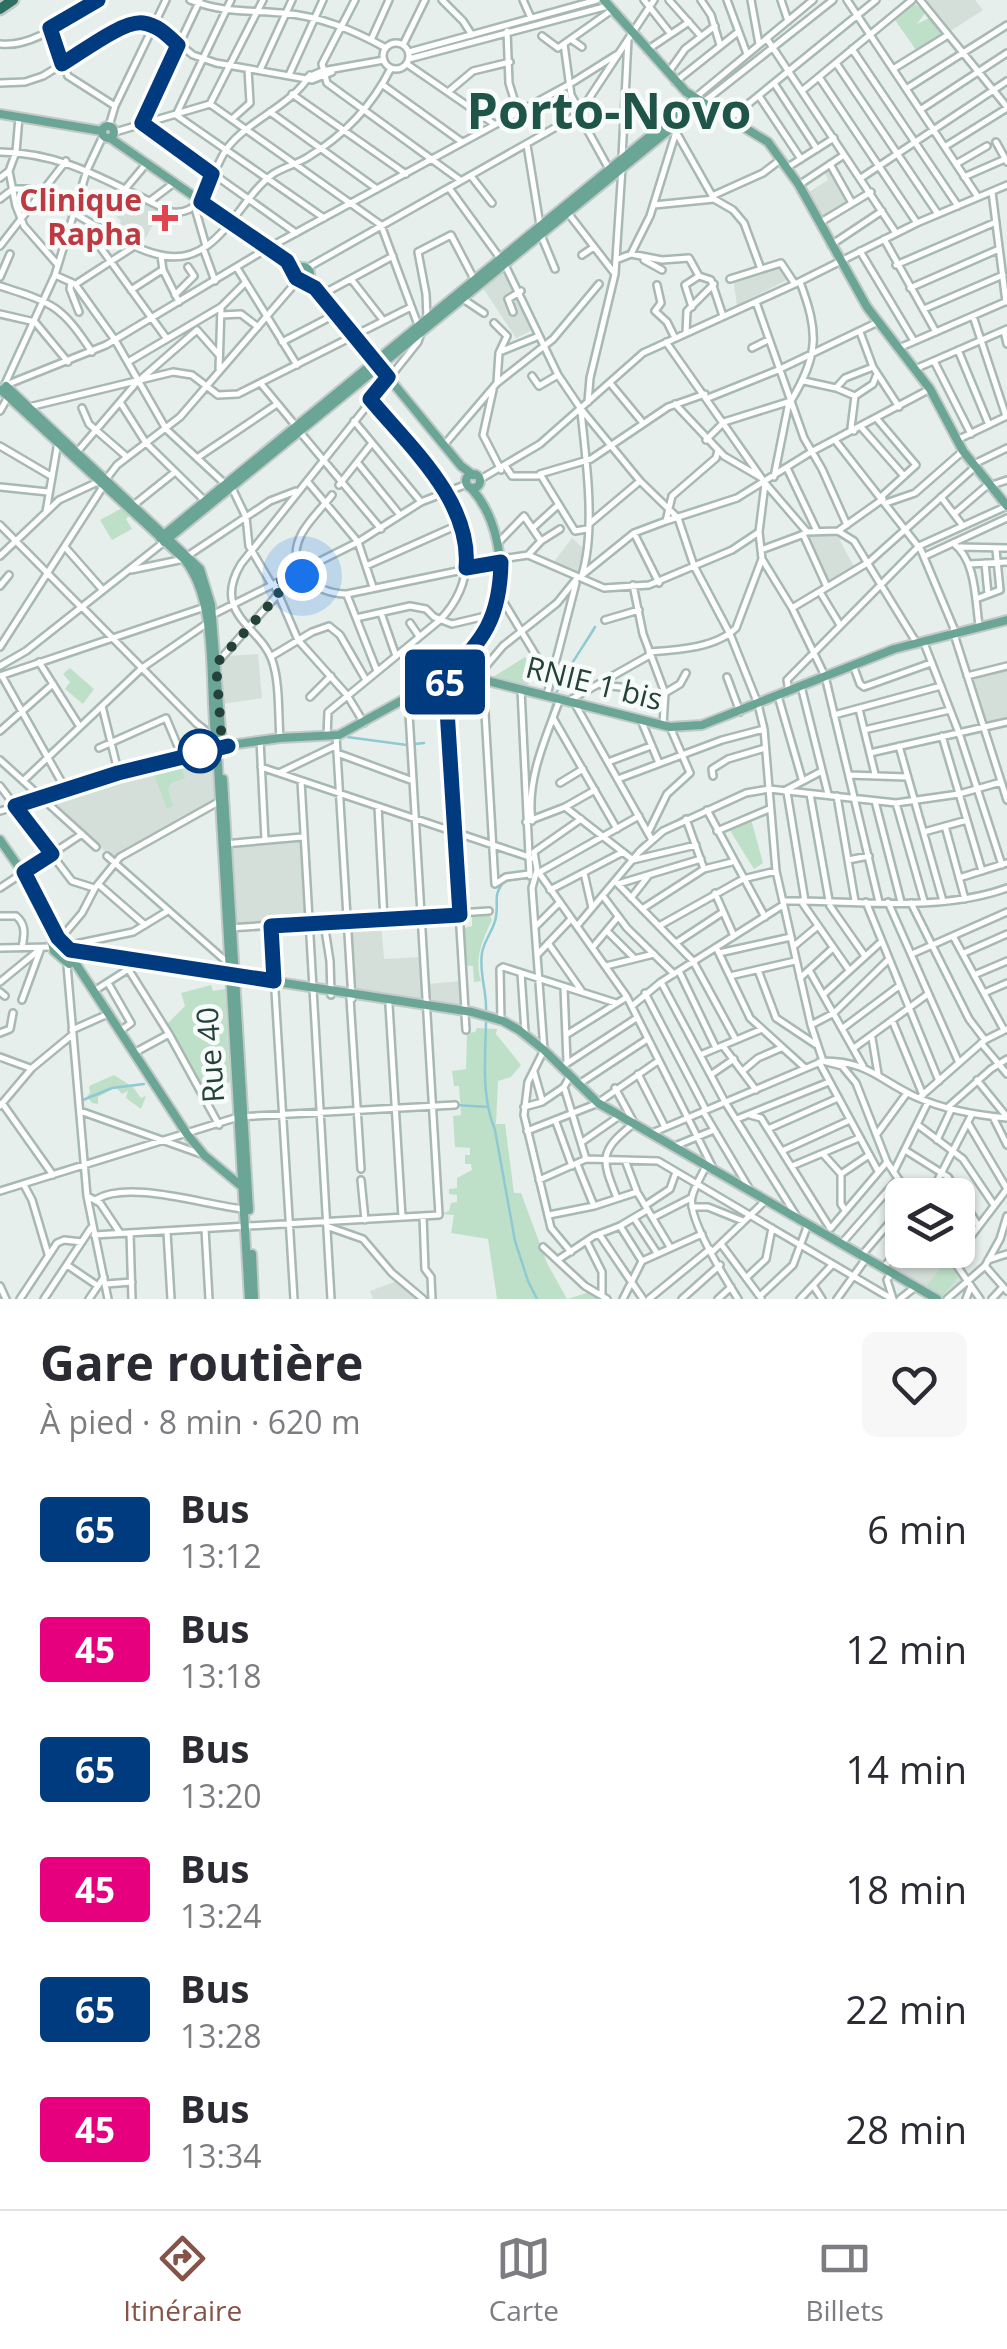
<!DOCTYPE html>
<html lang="fr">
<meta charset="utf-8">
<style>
:root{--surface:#fff;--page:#f7f7f7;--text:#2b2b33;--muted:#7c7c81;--line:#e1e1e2;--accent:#855347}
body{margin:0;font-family:"Open Sans",sans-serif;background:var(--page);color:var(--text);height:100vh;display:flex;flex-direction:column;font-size:38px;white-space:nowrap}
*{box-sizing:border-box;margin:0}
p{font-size:32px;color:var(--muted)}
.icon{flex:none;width:55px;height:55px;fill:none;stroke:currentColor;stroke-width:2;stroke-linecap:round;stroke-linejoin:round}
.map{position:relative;height:1299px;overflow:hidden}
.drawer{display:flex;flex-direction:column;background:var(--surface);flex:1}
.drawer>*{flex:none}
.badge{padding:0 20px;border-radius:8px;font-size:35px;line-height:65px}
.fabs{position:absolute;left:885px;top:1178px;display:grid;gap:20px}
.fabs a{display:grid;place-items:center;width:90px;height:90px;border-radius:15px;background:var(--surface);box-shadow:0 2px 8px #0004;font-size:50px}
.you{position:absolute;width:50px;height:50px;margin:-25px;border:8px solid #fff;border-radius:50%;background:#1a73e8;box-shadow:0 0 0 15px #1a73e833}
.map>.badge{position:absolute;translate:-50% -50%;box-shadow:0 0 0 5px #fff}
.round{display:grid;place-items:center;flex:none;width:105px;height:105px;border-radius:15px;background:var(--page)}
.headline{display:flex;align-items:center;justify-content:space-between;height:170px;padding:0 40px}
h1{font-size:48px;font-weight:700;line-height:75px}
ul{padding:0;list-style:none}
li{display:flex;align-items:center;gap:30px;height:120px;padding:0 40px}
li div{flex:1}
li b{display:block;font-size:38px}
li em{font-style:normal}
li .badge{min-width:110px;font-weight:700;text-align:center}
.dock{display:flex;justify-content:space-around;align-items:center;height:140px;border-top:2px solid var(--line);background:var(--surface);font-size:28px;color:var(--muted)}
.dock a{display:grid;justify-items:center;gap:5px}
.dock .current{color:var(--accent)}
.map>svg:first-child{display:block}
.built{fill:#d4dfda}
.green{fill:#bfe0c8}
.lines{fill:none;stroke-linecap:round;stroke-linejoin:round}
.stream{stroke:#8ec9d4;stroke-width:2.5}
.minor-casing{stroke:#a8b8b2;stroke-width:10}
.major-casing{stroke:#c2cac8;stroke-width:12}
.highway-casing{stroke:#c2cac8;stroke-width:15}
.minor{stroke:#fff;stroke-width:5}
.major{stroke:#6aa596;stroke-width:8}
.highway{stroke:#2f6f62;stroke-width:10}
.line-casing{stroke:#fff;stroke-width:22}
.line{stroke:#003b80;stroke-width:15}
.walk{stroke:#24423a;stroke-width:10;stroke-dasharray:0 18}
.health-dot{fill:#e0444e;stroke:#f7fbf9;stroke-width:4}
.stop-dot{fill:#fff;stroke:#003b80;stroke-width:5}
.labels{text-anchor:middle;stroke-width:9;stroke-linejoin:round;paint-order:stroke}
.health-label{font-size:30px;font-weight:bold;fill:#be3a42;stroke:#f7fbf9;text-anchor:end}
.street-label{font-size:30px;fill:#24423a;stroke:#f7fbf9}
.town-label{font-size:50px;font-weight:bold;fill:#1f5548;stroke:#f7fbf9}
</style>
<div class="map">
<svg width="1007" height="1299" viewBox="0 0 1007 1299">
<rect width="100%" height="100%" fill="#e6efeb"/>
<path class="built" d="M922,0H975L983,10L949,32Z
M830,167L851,202L822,220L809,192L828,180L824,171Z
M128,193L161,210L142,245L116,232L121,221L117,217Z
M781,265L791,278L737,305L733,279Z
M504,269L533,330L516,338L483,288Z
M824,532L842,538L840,541L855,568L828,584L806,538Z
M572,538L585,550L577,574L553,563Z
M258,654L262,698L223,704L220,662L226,656Z
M1007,669V719L984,724L970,677Z
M210,751L214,754L216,801L114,860L46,797Z
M301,840L306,921L236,926L231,845Z
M381,922L384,959L421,957L425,1005L354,995L350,924Z
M461,981L462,1008L430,1006L428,984Z
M902,1249L944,1250L965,1279L940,1299L887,1266Z
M397,1281L420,1299H373L370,1291Z"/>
<path class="green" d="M912,2L926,12L917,24L931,17L942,34L916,50L895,20Z
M124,507L131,514L126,519L132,529L112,540L100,520Z
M525,657L535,672L527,676L529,684L523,686L493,677Z
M70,668L94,689L83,704L65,689L70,682L63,674Z
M182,768L185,778L171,783L168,789L173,806L167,809L154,775Z
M751,819L763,863L754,869L729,829Z
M489,914L492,920C482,941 474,959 481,981L474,982L473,966L463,965L464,928L472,926V916Z
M211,985L213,991L225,989L230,1082L205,1095L167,1024L185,1006L181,993Z
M477,1028L497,1029L496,1034L521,1065L511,1077L498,1081L496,1124H505L514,1193H521L547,1263L567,1299L590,1292L602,1299H497L488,1239L451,1233L454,1215L441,1214L449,1211L451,1203L457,1202V1195L449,1194V1189L457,1188V1178L472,1170L471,1164H465V1155H470V1148L455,1147L453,1116L461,1115L459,1086H454L452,1071L466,1069L467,1033L475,1032Z
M114,1075L133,1087L141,1098L146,1096L141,1109L126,1098L128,1091L122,1094L116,1087L98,1097V1104L92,1103L87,1096L90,1093L89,1086Z
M946,1262L960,1275L941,1298L927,1285Z"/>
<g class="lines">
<path class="stream" d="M556,694C566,669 582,649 595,627
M347,737L407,745
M543,738L554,702
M415,744L424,743
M666,826L687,815
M639,847L643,843
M532,859L531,877L504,881C492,898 499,899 496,917C494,930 484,940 482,953C479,972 486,988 486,1007C487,1047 479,1091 495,1130L515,1241L528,1281L537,1299
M614,877L624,865
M83,1100L112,1088L144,1084
M456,1105L488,1107"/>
<defs>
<path id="minor" d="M190,0C223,13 248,10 282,13C320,16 353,30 386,48
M200,0L142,123L296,233
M231,0L176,115L324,218
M355,0L322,64L327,83L460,180
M442,0L463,21L472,35
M523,0L531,18
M644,0L670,33
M669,0L700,35
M701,0L711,15L720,45
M727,0L747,54
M751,0L759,44
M781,0L788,21
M847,0L978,197
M920,0L1007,107
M50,29L68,76L115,106
M507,31L509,83L518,112
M542,36L558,48L612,10
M767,39L896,233
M371,40L389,0
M572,40L582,47
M383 56a13 13 0 1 1 26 0a13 13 0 1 1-26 0Z
M0,44C35,48 69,17 98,0
M564,44L571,95L580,111
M403,45L425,0
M852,49L958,206
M647,50L689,22
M409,52L597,0
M409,59L608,6
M836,63L938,214
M407,64L494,124
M893,69L948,35
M260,70L292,0
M668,73L685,49L715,26
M289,75L323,0
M308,77L322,71L384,60
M819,77L917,223
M675,82L738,32
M0,83L25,82L43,76L120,29L138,22L160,29L193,55L216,63L312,80L332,72
M774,83L817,149
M383,85L462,142
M906,89L1007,25
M803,90L912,0
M448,92L473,71L510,62
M292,94L406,174
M759,96L801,159
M696,97L813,0
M705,101L833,0
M210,104L381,225L421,333L418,342L241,564C211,614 260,626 272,660C280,683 278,713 280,738
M920,110L1007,53
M270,112L377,189
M578,113L609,169
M19,117L16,152L9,171L16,206L24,226L58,265
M731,118L876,0
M232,119L250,103L248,69
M109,126L115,106L166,0
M115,132L210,104L263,0
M676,132L714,199L733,210L744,223L761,269
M996,142L1007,162
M527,145L540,225
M946,146L1007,108
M0,152C68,153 112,185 172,212C208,216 210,170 228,147C250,119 291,106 310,75
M622,157L628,39
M830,164L852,203
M956,164L987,146
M788,167L834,138
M471,176L492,203
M964,177L1005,159
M0,178L9,171
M861,178L1007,81
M799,185L844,155
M126,188L146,164
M449,188L505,265L558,375L581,409L640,481L678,518L694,566L730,634L758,704L764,729L776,871L811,1025L823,1061C868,1061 879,1080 916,1097C945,1110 975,1115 1007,1118
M992,192L1006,302
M712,196L763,173L780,160
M0,199L13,189H29C68,206 120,246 160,255C217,269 237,200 273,174C284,167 297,164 308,157C343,136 372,106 391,68
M150,201L174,183
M654,205L714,199
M195,208L206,246
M568,213L615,274
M821,222L871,192
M103,229L98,244L167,339
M541,235L555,269
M884,239L936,332
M831,245L882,211
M0,246L66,161
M203,248L215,281
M860,251L914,341
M631,254L662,260L689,258L699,276L711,280L723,316
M582,255L594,247
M161,256L163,270L179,302
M616,260L631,254L650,216L676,132
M644,260L662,270
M896,265L996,222
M237,268L297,365
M307,268L572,118L586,103L654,0
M55,275L75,284L115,340L166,429L224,483
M0,277L10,254
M351,279L383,320
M730,279L781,263L795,284
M71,282L70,289L79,312
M76,284L136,245
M657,285L661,303L655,311L667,322L675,338
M0,286C53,303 61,305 92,352
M910,288L999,249
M131,290L162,270
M175,295L194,276L188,267
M321,295L393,256
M463,299L484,313
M756,302L804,438L822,469L847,525
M692,307L685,285L699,276
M924,309L1003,275
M513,312L508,299L521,291
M0,314L35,322L68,362
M221,315L241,314L258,327
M973,316L1006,416
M427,318L426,294L418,252L451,235L474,279
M494,323L507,336L499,353L497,382
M1004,331L1007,344
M860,332L873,367L899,407
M686,333L687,311L714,284
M282,342L336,314
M666,342L765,483L807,532L838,531L854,541L916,642
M752,348L768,340
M899,348L1007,301
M958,350L989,425
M502,351L539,336
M934,361L971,434
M128,362L221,307L245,283
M219,369L221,307
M915,369L1007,329
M532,376L539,386L558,375
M142,378L197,330L219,355
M804,381L836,388L845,378L873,367
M610,383L643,423
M5,384L55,275L87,170L103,136
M6,385L106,345L268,248L570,84L616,55
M262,385L295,425
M836,388L855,396
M493,390L483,435L501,470
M855,396L873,384L877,374
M708,398L778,370L878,322
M120,402L146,443L204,500
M588,402L590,378L615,274L622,168
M675,404L724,456L760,477
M29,407L173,372L192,375L218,395L238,394L411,307
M82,408L89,424L127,457
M0,411L8,397
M581,412C586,459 596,529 582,575
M877,419L916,465L882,496
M354,421L421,502
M861,427L904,476
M854,431L851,428L855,396
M300,432L381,529
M706,440L724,422L791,401C819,354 819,333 800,282
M835,440L921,550L955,631
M957,440L1007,416
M444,445L497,383L553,339L599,284
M0,446L51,476
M78,451L137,382
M197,458L277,404
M357,462L400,515
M974,464L1007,448
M506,467L512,476H538
M787,468L817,531
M774,477L789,402
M107,478L117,465L180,417L298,280
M479,480L540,444L643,353L795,284L917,223L1007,185
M307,481L358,542L373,587
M339,485L372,443
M992,485L1007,480
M0,487L48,492
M232,488L246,517L249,546L272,585
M332,495C322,508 310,519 302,533C283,568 313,594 347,594L501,562
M941,497L963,526
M886,503L915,493L963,451
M135,504L175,472
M46,512L58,442
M954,514L990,483
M666,521L737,498L811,452L930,389
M589,524L640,481
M0,525L80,606
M534,527L557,506
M587,529L575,531L540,474L591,459L668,407L705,394
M838,531L883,499
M634,533L659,583
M803,534L827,587
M541,541L560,529
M953,543C976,560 975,598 979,625
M497,544L524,516L541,541L528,555
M65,547L101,588
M960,547L1007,548
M761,550L804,534
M189,555L270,501L296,491
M0,556L59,500L100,481
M925,556L1007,518
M501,559L528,555L604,588L649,585L732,550L759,532
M762,559L792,608L825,676L879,902
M985,563L988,594
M969,564L1007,562
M366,566L460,524
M131,570L184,559
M582,575L634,533L666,521L672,496L716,458L718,450
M274,584L298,640L347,695L364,723
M633,585L643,634L665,693L663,725
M0,586L9,575
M820,592L840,625
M347,595L377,671
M500,596L541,664
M976,599L1000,590L996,550
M82,607L196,723L215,738
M792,608L869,562L975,467
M381,613L396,656
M212,615L358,542L421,502L467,484
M356,618L410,606L426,609L434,617L452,624L494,614
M605,620L639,610
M410,623L419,636
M953,631L1007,800
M924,643L959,733L1002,865
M0,647L104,485
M649,652C677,650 716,648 736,628L762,559L759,532L765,484
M272,656L312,632L329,626L340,635L366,680
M39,662L80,727
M216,664L279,593
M853,665L860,684L864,687L931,663
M0,666L26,651L164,542
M0,676L205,607
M2,676L66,790
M967,676L1007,666
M727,677L740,712
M476,678L503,646L557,603L578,577
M483,679L495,884L506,877L529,874
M445,681L465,1010
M601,685L630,688L635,692
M801,686L828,794
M521,690L530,876
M789,691L787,680L919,546L1007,506
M665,693L680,684L686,673
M547,695L576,583
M778,696L802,779
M310,697L331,676
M570,700L650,655
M575,704L652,840
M102,706L118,771
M859,709L875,774
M834,715L941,686
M553,718L617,829
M641,720L659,763
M864,730L950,710
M0,731L53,684
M327,736L328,712L440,620C512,545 419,457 370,399
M336,736L352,999
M942,736L982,871
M260,740L265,840
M899,746L943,901
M99,748L166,718L182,756
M337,753L413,781
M870,753L1007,722
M0,760L96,847
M608,762L651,746
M261,767L535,859
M279,773L335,746
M849,775L906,777
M713,776L712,769L728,759L765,748
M618,779L722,740L764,729
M23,781L142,668L206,624
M301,781L331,1299
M560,783L583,769
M0,786L72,881L94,888
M784,791L822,771
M787,792L805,901
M810,794L830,906L865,956
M837,796L855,901
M875,801L901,902
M896,803L924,901
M378,807L384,919
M565,807L595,790
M707,810L765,917
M0,811L215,747
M686,819L704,869
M532,821C526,780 546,737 560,699
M526,822L565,807L633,860L696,845
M945,826L965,899
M717,831L769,809
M924,832L967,820
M648,833L667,794L690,773L670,727
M224,844L302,837
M107,856L228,963
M848,860L869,856
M537,870L627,997L713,1168
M538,873L639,816
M584,873L592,908
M959,878L1007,863
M615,881L693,961L736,1040
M98,884L145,925
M618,884L701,859
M0,888L82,834
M550,890L623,852
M715,893L734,936
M603,896L627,928L674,974
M631,898L649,875
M783,901C856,900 937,913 1007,888
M801,901L849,970
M866,902L939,1081
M888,902L959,1063
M911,903L969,1019L985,1040
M642,909L704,869L732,862
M0,916H16C27,925 24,936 22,948
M324,923L330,961L331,995
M537,925L560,902
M271,926L294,1299
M577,926L639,852L663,831L746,793L769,789L896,803L959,794L1001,782
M659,926L743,879L776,871
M229,928L489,911
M607,931L633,957
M953,936L1004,1030
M60,939L82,913L95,888L120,857L220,801
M548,943L581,990
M676,943L723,912
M66,946L133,932L166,912
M794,946L818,926
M593,947L618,917
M716,947L750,1018L804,1067
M0,948L52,947
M539,953L571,919
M719,953L791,937
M964,953L1007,934
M912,954L1007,912
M122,959L169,1034L219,1125
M67,965L87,1196L108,1299
M606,966L654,954
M758,970L776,1018L815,1044
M809,970L863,1066
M679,971L716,1048
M521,973L525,1032
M974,975L1007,961
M730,976L795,961
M800,978L833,948
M0,982L39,950
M661,982L725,1102L797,1217
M108,983L131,1023L120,1031
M564,988L567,1062
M94,991L127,970
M0,992L5,996
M645,993L706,1110
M984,993L1007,983
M824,994L881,942
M350,998L361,1169
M22,1000L41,948
M389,1005L402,1217
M632,1006L661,982L783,905
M465,1014L466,1030
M501,1020L500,969L503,967L616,1003
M892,1020L923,1095
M811,1025L834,1013L888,960
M843,1028L899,986
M72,1030L108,1014
M0,1033L10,1029L13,1013
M566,1035L627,997
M872,1038L878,1074
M981,1043L1007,1074
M723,1046L756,1090
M854,1048L928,994
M544,1050L532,888L537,870L534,852L581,819
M543,1052L528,1082L524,1115L551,1228L571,1252
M134,1053L169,1034
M700,1055L760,1030
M0,1057L30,1068
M819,1062L878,1171
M563,1066L635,1019
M745,1069L758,1058L781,1048
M534,1072L542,1100
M638,1074L665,1127
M712,1074L734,1059
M569,1078L564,1087L586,1159
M977,1080L1007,1117
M579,1084L646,1040
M615,1088L633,1121
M919,1098L985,1040L1007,1029
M599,1102L658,1061
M2,1103L53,1175
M0,1106L32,1068L72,1035
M524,1107L542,1102L564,1087
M947,1108L991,1069L1007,1059
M80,1111L204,1155
M703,1111L750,1190
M750,1115L761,1118L830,1228
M993,1117L1007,1145
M737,1119L829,1082
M556,1122L572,1166
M968,1123L1007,1189
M918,1125L963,1159L994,1205
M768,1129L838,1098
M527,1131L596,1104
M652,1133L823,1061L842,1066L856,1083L887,1162L909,1195
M877,1134L907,1093
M937,1140L951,1110
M582,1142L618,1117
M675,1146L714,1130
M905,1150L948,1177L978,1225
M782,1151L850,1120
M823,1154L841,1174V1204L845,1210
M625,1160L637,1192L670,1247
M577,1164L594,1206
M792,1166L859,1138
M705,1168C701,1177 694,1187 692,1197C687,1218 726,1280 738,1299
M894,1171L928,1102
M841,1174L869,1155
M361,1180L365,1220
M539,1180L586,1159L658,1161L892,1299
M24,1185L32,1200L48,1254
M0,1191L238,1117L455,1105
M930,1195L972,1114
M87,1196L100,1203L120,1233
M617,1198C602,1160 598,1152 632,1125
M97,1199C129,1180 205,1205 243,1209
M646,1205L670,1189L676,1172
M692,1207H708L743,1221
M549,1215L594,1206L637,1192
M423,1216L425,1269L431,1277L432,1299
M1007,1216L1000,1239L985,1266L1007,1291
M654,1217L691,1198
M634,1218L657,1253
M620,1226L642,1261
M329,1227L363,1239L392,1273L423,1299
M831,1228L887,1162
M205,1229L209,1299
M958,1229L966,1242
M167,1232L171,1299
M130,1233L132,1299
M599,1234L643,1299
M94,1235L439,1215L408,697
M587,1242L602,1272V1295
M842,1243L897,1180
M721,1244L761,1298
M543,1247L585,1286L607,1299
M946,1250L980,1299
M712,1252L764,1202
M862,1255L902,1208
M559,1259L594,1236L620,1226L647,1210
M953,1260L1007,1189
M988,1260L1007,1254
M67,1265L98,1286
M884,1267L902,1246
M890,1275L887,1280L893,1299
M746,1278L766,1259L772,1228
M106,1284L132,1282
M813,1285L822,1299
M0,1286L6,1299
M760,1296L793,1265L807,1227
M20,1299L57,1243L64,1240L82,1242
M44,1299L91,1228
M89,1299L104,1277
M623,1299L642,1261L702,1234
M649,1299L710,1249
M682,1299L720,1265
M718,1299L731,1287
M800,1299L832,1265
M837,1299L865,1260
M900,1299L914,1288
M947,1299L985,1266
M966,1299L971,1286
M992,1299L1003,1287"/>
<path id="major" d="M604,0L686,92L768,142L799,185L867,307L930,389L963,451L1007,506
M0,114L102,131
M102 132a6 6 0 1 1 12 0a6 6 0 1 1-12 0Z
M110,138L287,261L300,267
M296 274a7 7 0 1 1 14 0a7 7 0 1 1-14 0Z
M310,276L315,288L461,466L473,475
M6,386L200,569L211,605L222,743
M1,390L184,559C220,603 208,688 216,743
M466 481a7 7 0 1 1 14 0a7 7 0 1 1-14 0Z
M160,538L695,99
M164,542L702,103
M445,678C458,666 473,654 483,638C510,596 505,525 471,488
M223,746L280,738L339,735L437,681L476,678L670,727L702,725L894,649L1007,620
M217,749L249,1299
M223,779L249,1210
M0,840L30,883L58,939
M56,939C64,940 74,952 74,961L69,964L54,951L52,943Z
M70,950L472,1012L503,1021L519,1030L544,1050L598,1103L937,1299
M74,961L187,1134L204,1155L240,1185
M252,1254L254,1299"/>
<path id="highway" d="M0,9L13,0"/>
</defs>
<use href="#minor" class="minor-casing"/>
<use href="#major" class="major-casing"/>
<use href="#highway" class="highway-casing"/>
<use href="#minor" class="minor"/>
<use href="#major" class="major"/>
<use href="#highway" class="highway"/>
</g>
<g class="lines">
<defs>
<path id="line" d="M98,0L50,28L62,64C81,53 123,20 143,23C158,25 168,36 178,45L142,123L212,174L201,202L287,261L296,278L315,288L388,377L370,399C409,446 472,501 466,568L501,562C500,618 484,640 445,678L460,915L271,926L274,981L70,950L58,938L24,872L52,854L15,806L118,773L228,746"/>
</defs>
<use href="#line" class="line-casing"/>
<use href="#line" class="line"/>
<path class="walk" d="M200,751L222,743L216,664L279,594L274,584L300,571L302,576"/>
</g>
<path class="health-dot" d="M160 203h10v10h10v10h-10v10h-10v-10h-10v-10h10z"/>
<circle class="stop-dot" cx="200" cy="751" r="20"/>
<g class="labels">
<g class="health-label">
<text x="142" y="211">Clinique<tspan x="142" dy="34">Rapha</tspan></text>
</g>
<g class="street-label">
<text transform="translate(594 684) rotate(14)" y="10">RNIE 1 bis</text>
<text transform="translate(211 1055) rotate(-94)" y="10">Rue 40</text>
</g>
<g class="town-label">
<text x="609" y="129">Porto-Novo</text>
</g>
</g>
</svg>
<div class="fabs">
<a><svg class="icon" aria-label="layers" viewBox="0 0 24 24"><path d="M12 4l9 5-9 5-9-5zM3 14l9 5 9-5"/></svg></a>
</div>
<div class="you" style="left:302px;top:576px"></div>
<b class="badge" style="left:445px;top:682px;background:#003b80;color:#fff">65</b>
</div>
<section class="drawer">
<div class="headline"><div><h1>Gare routière</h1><p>À pied · 8 min · 620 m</p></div><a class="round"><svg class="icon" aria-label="heart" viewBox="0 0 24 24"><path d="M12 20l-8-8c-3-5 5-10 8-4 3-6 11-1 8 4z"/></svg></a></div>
<ul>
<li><span class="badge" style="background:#003b80;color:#fff">65</span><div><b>Bus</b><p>13:12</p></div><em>6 min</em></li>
<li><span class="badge" style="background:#e6007e;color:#fff">45</span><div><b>Bus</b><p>13:18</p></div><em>12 min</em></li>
<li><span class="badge" style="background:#003b80;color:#fff">65</span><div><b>Bus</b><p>13:20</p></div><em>14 min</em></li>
<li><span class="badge" style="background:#e6007e;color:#fff">45</span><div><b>Bus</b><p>13:24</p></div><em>18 min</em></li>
<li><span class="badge" style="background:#003b80;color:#fff">65</span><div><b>Bus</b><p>13:28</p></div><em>22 min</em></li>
<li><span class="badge" style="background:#e6007e;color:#fff">45</span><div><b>Bus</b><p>13:34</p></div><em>28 min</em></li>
</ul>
</section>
<nav class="dock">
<a class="current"><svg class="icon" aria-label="directions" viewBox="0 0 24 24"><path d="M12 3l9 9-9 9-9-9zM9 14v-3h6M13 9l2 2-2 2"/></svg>Itinéraire</a>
<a><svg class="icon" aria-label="map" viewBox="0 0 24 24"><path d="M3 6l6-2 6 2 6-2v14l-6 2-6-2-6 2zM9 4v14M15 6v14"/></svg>Carte</a>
<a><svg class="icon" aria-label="tickets" viewBox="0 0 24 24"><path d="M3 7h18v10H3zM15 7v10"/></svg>Billets</a>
</nav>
